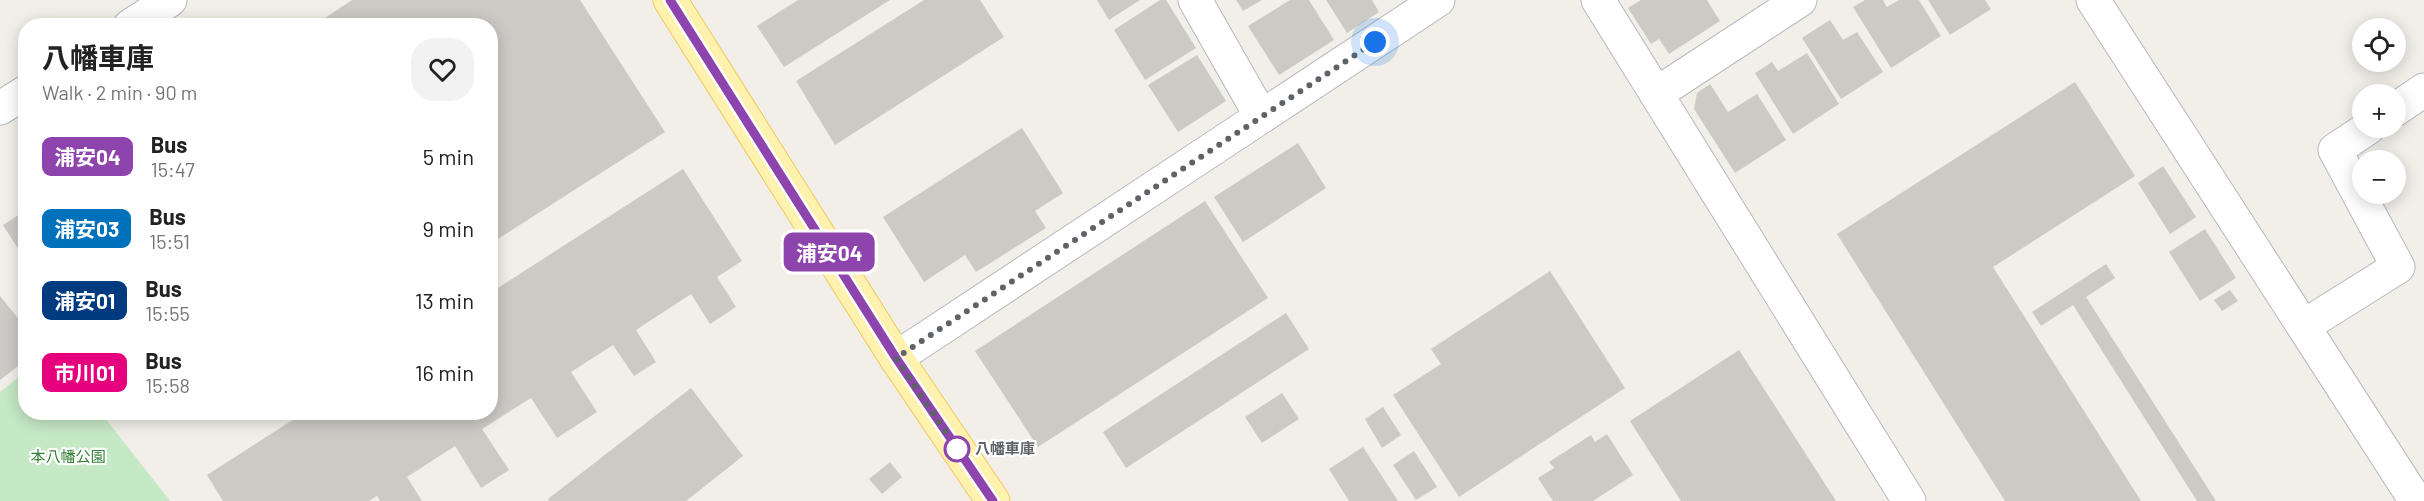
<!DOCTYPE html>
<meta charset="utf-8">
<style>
:root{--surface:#fff;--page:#f2f2f2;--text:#222;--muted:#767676}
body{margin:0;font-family:Barlow,"Noto Sans JP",sans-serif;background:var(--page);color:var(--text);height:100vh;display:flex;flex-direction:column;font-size:22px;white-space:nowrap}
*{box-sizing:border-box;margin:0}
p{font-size:20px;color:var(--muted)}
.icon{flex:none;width:33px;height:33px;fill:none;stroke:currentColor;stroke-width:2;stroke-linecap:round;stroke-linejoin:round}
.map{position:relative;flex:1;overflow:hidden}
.details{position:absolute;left:18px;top:18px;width:480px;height:402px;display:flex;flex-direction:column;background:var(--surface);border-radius:24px;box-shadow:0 3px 15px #0003}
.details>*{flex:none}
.badge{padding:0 12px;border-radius:9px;font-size:21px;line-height:39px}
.controls{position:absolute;left:2352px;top:18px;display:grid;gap:12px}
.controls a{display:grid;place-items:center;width:54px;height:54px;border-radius:50%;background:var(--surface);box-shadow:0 3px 15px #0003;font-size:30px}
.you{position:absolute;width:30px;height:30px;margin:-15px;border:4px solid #fff;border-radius:50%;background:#1a73e8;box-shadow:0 0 0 9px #1a73e833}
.map>.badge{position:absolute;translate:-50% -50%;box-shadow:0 0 0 3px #fff}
.round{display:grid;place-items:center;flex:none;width:63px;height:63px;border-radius:24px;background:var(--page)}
.headline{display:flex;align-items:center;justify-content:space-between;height:102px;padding:0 24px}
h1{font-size:28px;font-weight:700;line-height:45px}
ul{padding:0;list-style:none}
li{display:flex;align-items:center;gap:18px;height:72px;padding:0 24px}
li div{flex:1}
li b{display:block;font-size:22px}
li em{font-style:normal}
li .badge{min-width:66px;font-weight:700;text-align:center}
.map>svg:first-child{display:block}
.green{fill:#c5e8c5}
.building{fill:#cccac5}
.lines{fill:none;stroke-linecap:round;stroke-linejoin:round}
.minor-casing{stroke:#b5b8bc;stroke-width:35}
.major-casing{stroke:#f2c960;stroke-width:35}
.minor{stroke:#fff;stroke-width:33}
.major{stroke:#fff2af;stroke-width:33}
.line-casing{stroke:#fff;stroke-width:14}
.line{stroke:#8e44ad;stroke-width:9}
.walk{stroke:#5f6368;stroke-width:6;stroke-dasharray:0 10.8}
.stop-dot{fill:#fff;stroke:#8e44ad;stroke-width:3}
.labels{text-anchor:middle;stroke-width:4.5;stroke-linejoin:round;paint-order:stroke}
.stop-label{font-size:15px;font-weight:bold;fill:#5f6368;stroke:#fff;text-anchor:start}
.park-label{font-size:15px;fill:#348238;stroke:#fff}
</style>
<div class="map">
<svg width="2424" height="501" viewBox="0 0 2424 501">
<rect width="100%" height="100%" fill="#f1efe8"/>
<path class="green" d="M25,372L26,412L101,413L170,501H0V392Z"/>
<path class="building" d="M352,0H580L665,132L490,244V26H313Z
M798,0H890L784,67L757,26Z
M924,0H980L1004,37L835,145L796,81Z
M1097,0H1140L1109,20Z
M1160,0H1166L1196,48L1145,80L1114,30Z
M1236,0H1262L1243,11Z
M1290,0H1309L1334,40L1279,75L1248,26Z
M1326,0H1372L1379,12L1347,33Z
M1641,0H1707L1720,21L1669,54L1659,39L1651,44L1628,8Z
M1865,0H1883L1887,7L1899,0H1919L1941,36L1891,68L1853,7Z
M1928,0H1985L1991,9L1950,35Z
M1830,20L1843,40L1857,32L1883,72L1841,99L1802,38Z
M1807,53L1839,104L1793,134L1755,73L1772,62L1778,71Z
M1197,55L1226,101L1178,132L1148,85Z
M2075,82L2135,176L1993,267L2141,501H2005L1837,234Z
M1710,84L1728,112L1757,94L1786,140L1735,173L1694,109L1697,93Z
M1022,128L1063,193L1035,211L1046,228L976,272L965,255L924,282L883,217Z
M1298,143L1326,188L1243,242L1214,197Z
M2163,166L2196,217L2170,234L2138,183Z
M683,169L742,261L717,277L736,307L710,324L691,294L636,330L656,362L634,376L613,345L571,372L597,412L557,438L531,398L482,429L509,470L481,488L455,446L407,477L422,501H380L377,496L369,501H223L207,475L305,412H490V293Z
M1205,201L1268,298L1038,447L975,351Z
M26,210V261L3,225Z
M2205,229L2236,278L2200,301L2169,252Z
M2106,264L2115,278L2086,297L2216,501H2197L2073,305L2041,326L2032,312Z
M1550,271L1625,388L1459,497L1393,395L1441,364L1431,349Z
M2230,290L2238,301L2222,311L2214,300Z
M0,296L26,328V360L0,380Z
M1286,313L1309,349L1126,468L1103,432Z
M1739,350L1836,501H1681L1630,421Z
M691,388L743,456L686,501H549L548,499Z
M1282,393L1299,419L1262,443L1245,417Z
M1383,407L1401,435L1382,448L1365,419Z
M1607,434L1633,475L1593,501H1553L1538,478L1554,468L1549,462L1591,435L1595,442Z
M1363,447L1398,501H1349L1329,469Z
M1414,451L1437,487L1416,500L1393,465Z
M890,462L902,477L882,494L869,479Z"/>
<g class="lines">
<defs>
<path id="minor" d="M1195,0L1261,116
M1598,0L1909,501
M2093,0L2416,501
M130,26L170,0
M1656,94L1800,0
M0,108L26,92
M2396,109L2424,90
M2304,326L2398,267L2335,150L2368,128
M896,358L1438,0"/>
<path id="major" d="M670,0L896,358L993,501"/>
</defs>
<use href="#minor" class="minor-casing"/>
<use href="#major" class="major-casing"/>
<use href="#minor" class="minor"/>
<use href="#major" class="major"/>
</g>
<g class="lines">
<defs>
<path id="line" d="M670,0L896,358L993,501"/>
</defs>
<use href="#line" class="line-casing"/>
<use href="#line" class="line"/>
<path class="walk" d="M957,449L896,358L1375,42"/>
</g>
<circle class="stop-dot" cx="957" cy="449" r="12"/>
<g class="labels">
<g class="stop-label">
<text x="975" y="454">八幡車庫</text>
</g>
<g class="park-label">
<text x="68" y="462">本八幡公園</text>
</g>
</g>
</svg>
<div class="controls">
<a><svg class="icon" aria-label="locate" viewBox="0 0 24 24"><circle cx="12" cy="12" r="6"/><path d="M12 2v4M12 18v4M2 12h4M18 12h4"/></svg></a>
<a>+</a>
<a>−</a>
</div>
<div class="you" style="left:1375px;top:42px"></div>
<b class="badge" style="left:829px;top:252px;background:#8e44ad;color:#fff">浦安04</b>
<section class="details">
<div class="headline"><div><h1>八幡車庫</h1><p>Walk · 2 min · 90 m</p></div><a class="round"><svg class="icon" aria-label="heart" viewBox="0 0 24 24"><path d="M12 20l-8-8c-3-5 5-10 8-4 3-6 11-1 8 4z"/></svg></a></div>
<ul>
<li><span class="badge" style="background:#8e44ad;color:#fff">浦安04</span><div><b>Bus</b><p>15:47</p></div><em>5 min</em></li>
<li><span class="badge" style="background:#0072bc;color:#fff">浦安03</span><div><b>Bus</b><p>15:51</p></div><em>9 min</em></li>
<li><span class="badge" style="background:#003b80;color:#fff">浦安01</span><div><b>Bus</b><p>15:55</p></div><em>13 min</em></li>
<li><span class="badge" style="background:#e6007e;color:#fff">市川01</span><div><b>Bus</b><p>15:58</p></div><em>16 min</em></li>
</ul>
</section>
</div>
